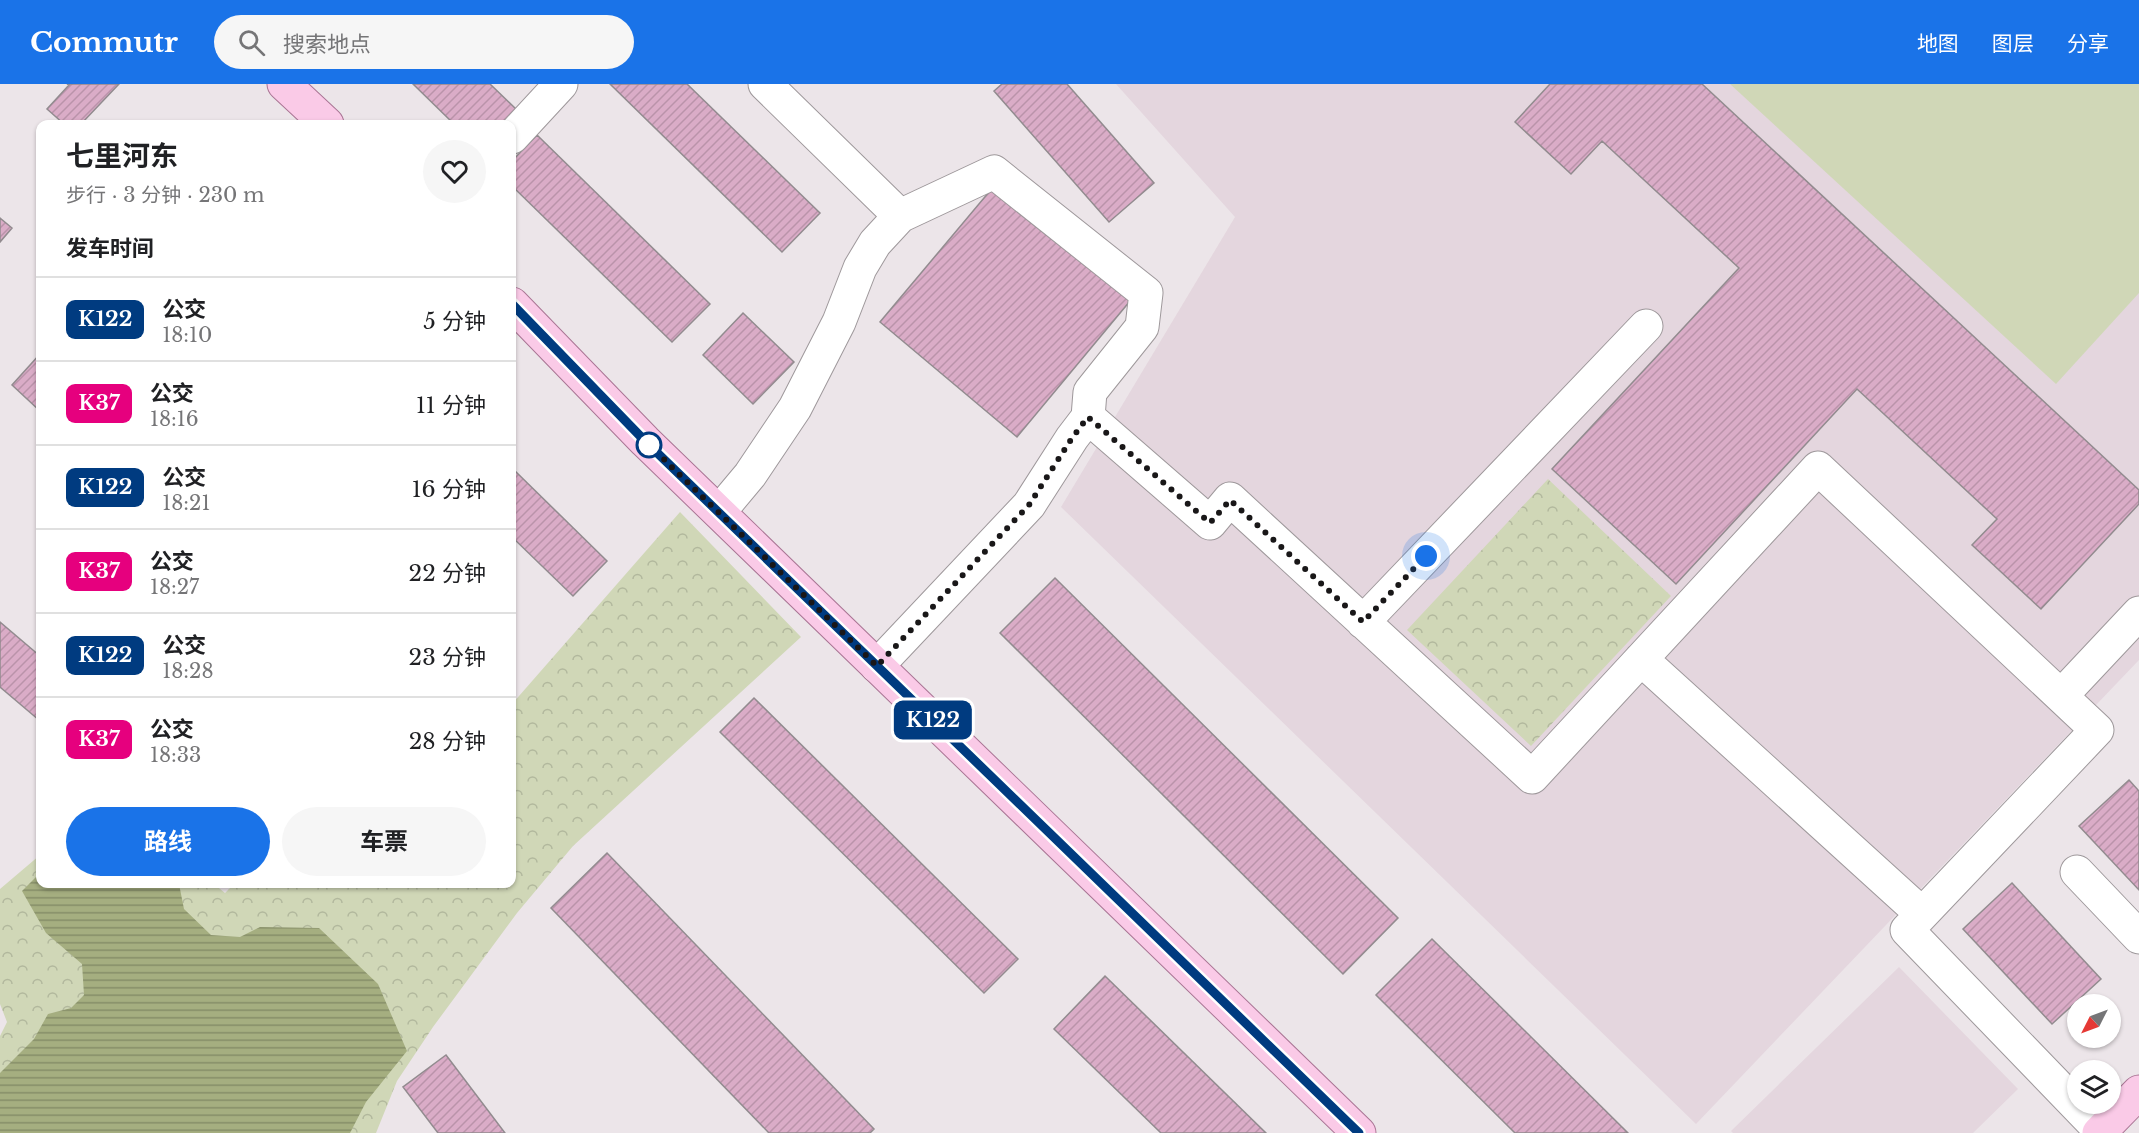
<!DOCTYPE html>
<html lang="zh">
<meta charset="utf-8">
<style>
:root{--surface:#fff;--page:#f6f6f6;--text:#202124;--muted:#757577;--line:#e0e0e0;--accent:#1a73e8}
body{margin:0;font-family:"Libre Baskerville","Noto Sans SC",serif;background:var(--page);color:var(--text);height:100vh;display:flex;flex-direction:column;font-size:22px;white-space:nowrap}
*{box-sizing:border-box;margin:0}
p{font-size:20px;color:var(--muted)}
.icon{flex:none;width:33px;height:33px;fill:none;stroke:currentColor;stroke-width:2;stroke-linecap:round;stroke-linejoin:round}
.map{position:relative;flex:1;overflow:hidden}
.panel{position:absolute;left:36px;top:36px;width:480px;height:768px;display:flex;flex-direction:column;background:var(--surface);border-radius:12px;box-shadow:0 2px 4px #0004}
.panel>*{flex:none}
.badge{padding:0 12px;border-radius:9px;font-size:21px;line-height:39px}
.needle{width:39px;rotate:228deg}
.tools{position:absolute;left:2067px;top:910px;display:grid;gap:12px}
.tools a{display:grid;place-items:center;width:54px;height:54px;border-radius:50%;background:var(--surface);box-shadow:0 2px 4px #0004;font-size:30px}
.you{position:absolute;width:30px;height:30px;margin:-15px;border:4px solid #fff;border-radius:50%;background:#1a73e8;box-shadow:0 0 0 9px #1a73e833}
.map>.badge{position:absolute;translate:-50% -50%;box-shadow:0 0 0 3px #fff}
h2{padding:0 30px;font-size:22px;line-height:54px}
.round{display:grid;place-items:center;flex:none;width:63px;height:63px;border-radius:32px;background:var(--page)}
.headline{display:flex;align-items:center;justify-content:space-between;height:102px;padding:0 30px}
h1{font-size:28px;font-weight:700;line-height:45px}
.action{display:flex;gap:12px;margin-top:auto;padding:12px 30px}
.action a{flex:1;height:69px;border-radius:36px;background:var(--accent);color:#fff;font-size:24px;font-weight:700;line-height:69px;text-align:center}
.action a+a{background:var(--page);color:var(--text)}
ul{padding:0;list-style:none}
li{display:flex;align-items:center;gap:18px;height:84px;padding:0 30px;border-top:2px solid var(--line)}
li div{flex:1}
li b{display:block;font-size:22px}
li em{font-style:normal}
li .badge{min-width:66px;font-weight:700;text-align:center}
header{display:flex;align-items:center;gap:36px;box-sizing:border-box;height:84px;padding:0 30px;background:var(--accent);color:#fff}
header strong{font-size:28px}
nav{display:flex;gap:33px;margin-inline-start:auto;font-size:21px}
.search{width:420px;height:54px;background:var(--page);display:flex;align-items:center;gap:15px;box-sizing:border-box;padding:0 21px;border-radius:33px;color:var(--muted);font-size:22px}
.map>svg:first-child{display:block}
.built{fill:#e4d6de}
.forest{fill:url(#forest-crowns)}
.garden{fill:#d0d7b7}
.water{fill:url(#water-rules)}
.building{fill:url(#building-hatch);stroke:#928b8f;stroke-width:1.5}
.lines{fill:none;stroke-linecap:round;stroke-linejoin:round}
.minor-casing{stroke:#9e989b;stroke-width:35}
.major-casing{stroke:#a97594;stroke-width:35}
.minor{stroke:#fff;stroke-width:33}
.major{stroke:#facae7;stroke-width:33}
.line-casing{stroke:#fff;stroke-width:14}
.line{stroke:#003b80;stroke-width:9}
.walk{stroke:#191718;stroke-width:6;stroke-dasharray:0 10.8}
.stop-dot{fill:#fff;stroke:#003b80;stroke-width:3}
</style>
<header>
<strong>Commutr</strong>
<div class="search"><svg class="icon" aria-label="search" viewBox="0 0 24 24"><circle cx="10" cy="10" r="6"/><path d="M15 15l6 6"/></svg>搜索地点</div>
<nav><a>地图</a><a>图层</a><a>分享</a></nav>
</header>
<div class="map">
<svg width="2139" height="1049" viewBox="0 0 2139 1049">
<defs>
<pattern id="forest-crowns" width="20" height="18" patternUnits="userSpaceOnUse" patternTransform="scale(1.5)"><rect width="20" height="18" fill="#d0d7b7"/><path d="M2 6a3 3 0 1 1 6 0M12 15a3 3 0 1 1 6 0" fill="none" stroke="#b2b89d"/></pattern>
<pattern id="water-rules" width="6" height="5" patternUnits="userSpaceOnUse" patternTransform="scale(1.5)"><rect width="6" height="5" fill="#a5ae80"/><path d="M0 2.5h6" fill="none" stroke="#868d68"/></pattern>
<pattern id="building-hatch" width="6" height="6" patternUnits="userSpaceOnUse" patternTransform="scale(1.5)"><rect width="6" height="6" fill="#daacc7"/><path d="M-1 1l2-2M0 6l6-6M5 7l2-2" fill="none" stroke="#ba93aa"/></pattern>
</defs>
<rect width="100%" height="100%" fill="#ece5e9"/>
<path class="built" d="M1116,0H2139V576L1696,1040L1061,423L1235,133Z
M1899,883L2018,1005L1973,1049H1733L1731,1047Z"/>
<path class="forest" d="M1548,395L1671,512L1531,662L1407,546Z
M680,428L801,553L573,762L517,829L433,943L397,997L376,1049H0V952L7,938L0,920V805L40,771V800H214L225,809L234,800H512V620Z"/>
<path class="garden" d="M1730,0H2139V209L2056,300Z"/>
<path class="water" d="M40,789V800H179L184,825L211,851L240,853L260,843L319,844L378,900L407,967L366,1018L350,1049H0V989L34,955L48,930L71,924L84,911L82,880L46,849L22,807Z"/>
<path class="building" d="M67,0H119L81,40H64L47,25L69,1Z
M413,0H490L517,26L503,40H454Z
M610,0H687L820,129L782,168Z
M1002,0H1067L1154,99L1109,138L994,7Z
M1550,0H1702L2139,406V420L2041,525L1972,461L1997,435L1857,305L1676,500L1552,385L1739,184L1602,57L1571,90L1515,38Z
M537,51L710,220L672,258L512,102V77Z
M994,102L1130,217L1017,353L880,238Z
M0,134L12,144L0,158Z
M743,229L794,278L753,320L703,271Z
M40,270V327L12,301Z
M512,384L607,477L573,512L512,453Z
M1055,494L1398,834L1343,890L1000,549Z
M0,538L40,572V637L0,603Z
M754,614L1018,875L984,909L720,648Z
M2129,696L2139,707V806L2079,742Z
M607,769L874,1045L870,1049H769L551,824Z
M2012,799L2101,895L2052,940L1963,845Z
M1432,855L1628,1049H1515L1376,911Z
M1105,892L1266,1049H1161L1054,945Z
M446,971L505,1049H438L403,1003Z"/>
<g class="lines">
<defs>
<path id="minor" d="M765,0L900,132
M512,53L561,0
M719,428L750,391L795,324L839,238L860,184L875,159L900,132L994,88L1146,209L1142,243L1090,308L1088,333L1210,439L1230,415L1532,693L1818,384L2097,646L1907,846L2101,1047
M1363,538L1646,242
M1641,575L1922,830
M877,582L1029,421L1072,354L1088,333
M2061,612L2139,529
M2077,788L2139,853"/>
<path id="major" d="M284,0L327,40
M512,220L645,357L1359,1049
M2099,1049L2139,1008"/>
</defs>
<use href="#minor" class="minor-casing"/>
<use href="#major" class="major-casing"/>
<use href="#minor" class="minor"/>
<use href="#major" class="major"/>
</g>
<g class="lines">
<defs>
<path id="line" d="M512,220L645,357L1359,1049"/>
</defs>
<use href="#line" class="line-casing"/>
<use href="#line" class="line"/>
<path class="walk" d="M649,361L645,357L877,582L1029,421L1072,354L1088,333L1210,439L1230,416L1363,538L1426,472"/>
</g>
<circle class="stop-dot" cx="649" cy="361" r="12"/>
</svg>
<div class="tools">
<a><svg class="needle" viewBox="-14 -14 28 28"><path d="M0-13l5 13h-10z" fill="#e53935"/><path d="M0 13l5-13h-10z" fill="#757577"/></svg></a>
<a><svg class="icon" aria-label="layers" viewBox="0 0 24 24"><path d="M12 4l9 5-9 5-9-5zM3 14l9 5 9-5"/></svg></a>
</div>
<div class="you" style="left:1426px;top:472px"></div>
<b class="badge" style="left:933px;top:636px;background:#003b80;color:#fff">K122</b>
<section class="panel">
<div class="headline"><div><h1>七里河东</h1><p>步行 · 3 分钟 · 230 m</p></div><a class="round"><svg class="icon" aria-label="heart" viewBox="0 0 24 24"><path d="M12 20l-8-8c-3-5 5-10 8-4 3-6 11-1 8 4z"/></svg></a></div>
<h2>发车时间</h2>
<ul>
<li><span class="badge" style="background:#003b80;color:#fff">K122</span><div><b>公交</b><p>18:10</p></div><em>5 分钟</em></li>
<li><span class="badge" style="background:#e6007e;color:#fff">K37</span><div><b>公交</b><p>18:16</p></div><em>11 分钟</em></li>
<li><span class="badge" style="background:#003b80;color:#fff">K122</span><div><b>公交</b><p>18:21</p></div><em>16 分钟</em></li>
<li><span class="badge" style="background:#e6007e;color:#fff">K37</span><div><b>公交</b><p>18:27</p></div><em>22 分钟</em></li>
<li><span class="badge" style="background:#003b80;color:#fff">K122</span><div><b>公交</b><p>18:28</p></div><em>23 分钟</em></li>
<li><span class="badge" style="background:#e6007e;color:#fff">K37</span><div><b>公交</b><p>18:33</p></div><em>28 分钟</em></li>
</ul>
<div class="action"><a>路线</a><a>车票</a></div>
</section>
</div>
